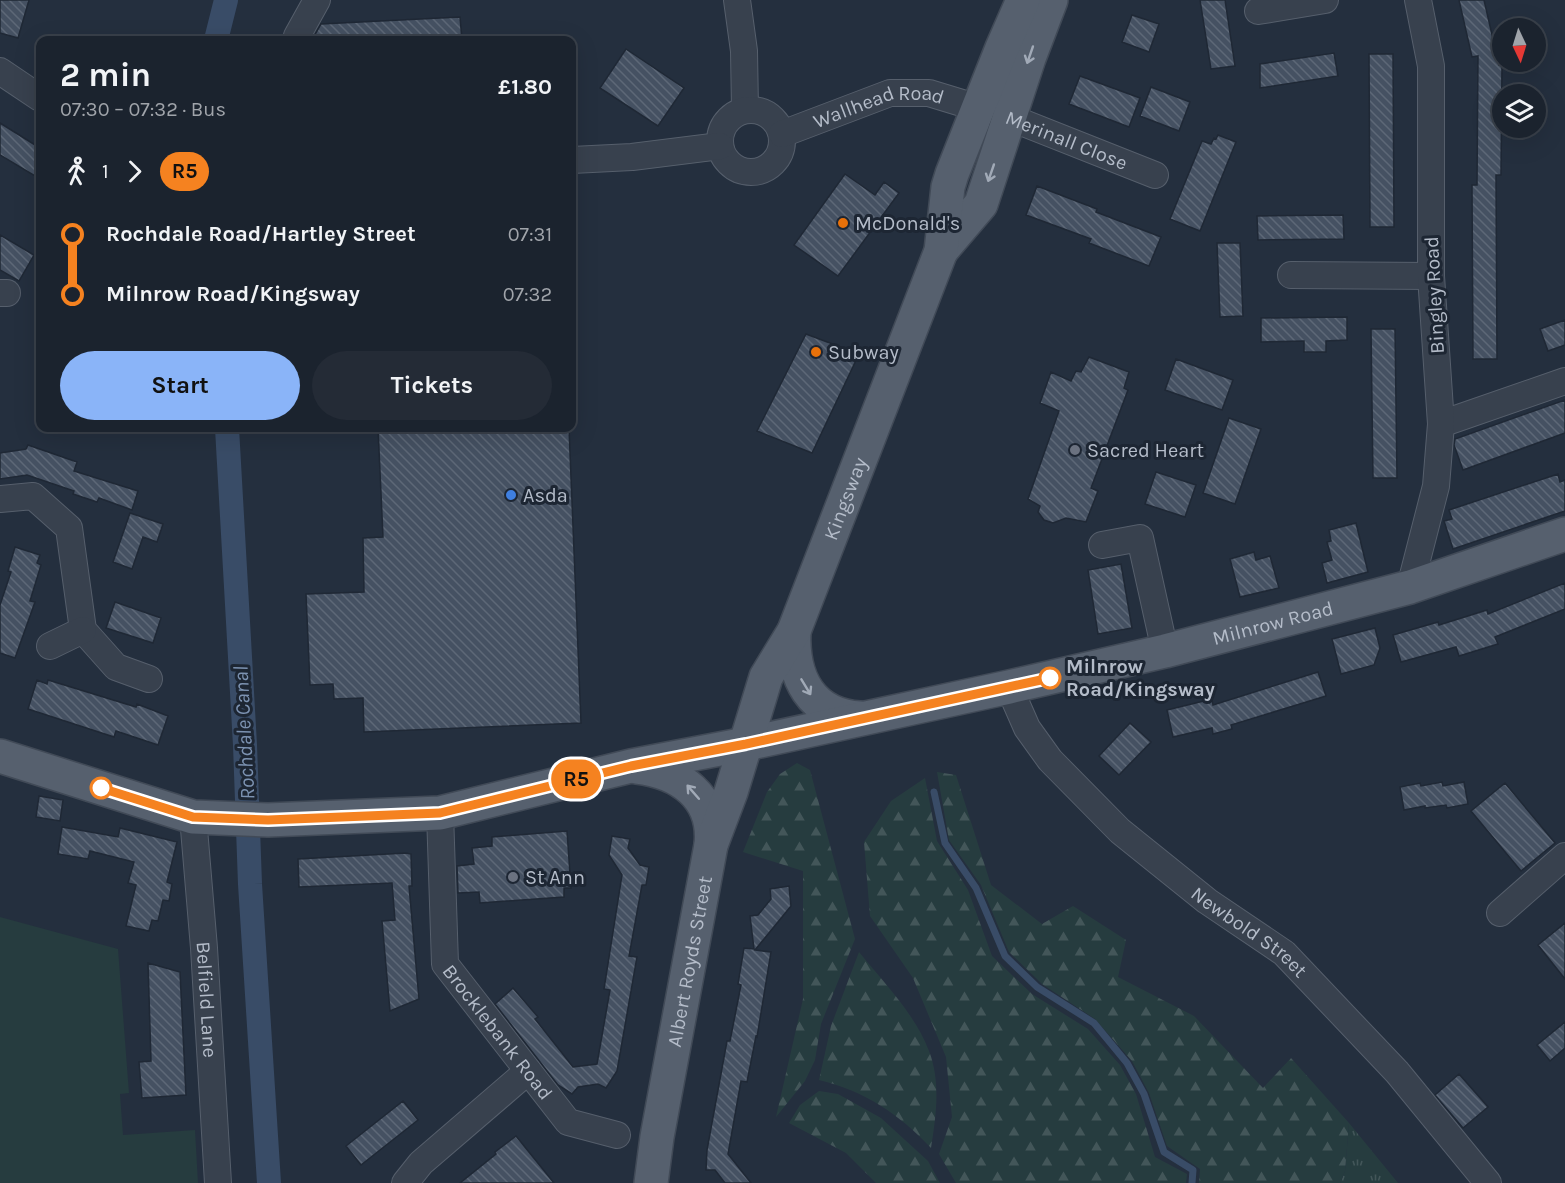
<!DOCTYPE html>
<meta charset="utf-8">
<style>
:root{--surface:#1b232e;--page:#242b36;--text:#f1f3f6;--muted:#a0a4aa;--line:#39404a;--accent:#8ab4f8}
body{margin:0;font-family:Karla,sans-serif;background:var(--page);color:var(--text);height:100vh;display:flex;flex-direction:column;font-size:22px;white-space:nowrap}
*{box-sizing:border-box;margin:0}
p{font-size:20px;color:var(--muted)}
.icon{flex:none;width:33px;height:33px;fill:none;stroke:currentColor;stroke-width:2;stroke-linecap:round;stroke-linejoin:round}
.map{position:relative;flex:1;overflow:hidden}
.sheet{position:absolute;left:36px;top:36px;width:540px;height:396px;display:flex;flex-direction:column;background:var(--surface);border-radius:12px;box-shadow:0 6px 24px #0002,0 0 0 2px var(--line)}
.sheet>*{flex:none}
.badge{padding:0 12px;border-radius:20px;font-size:21px;line-height:39px}
.needle{width:39px;rotate:176deg}
.tools{position:absolute;left:1492px;top:18px;display:grid;gap:12px}
.tools a{display:grid;place-items:center;width:54px;height:54px;border-radius:50%;background:var(--surface);box-shadow:0 6px 24px #0002,0 0 0 2px var(--line);font-size:30px}
.map>.badge{position:absolute;translate:-50% -50%;box-shadow:0 0 0 3px #fff}
.legs{display:flex;align-items:center;gap:9px;height:66px;padding:0 24px;font-size:20px}
.legs p{margin-inline-start:auto}
.overview{display:flex;align-items:center;justify-content:space-between;height:102px;padding:0 24px}
h1{font-size:33px;font-weight:700;line-height:45px}
.cta{display:flex;gap:12px;margin-top:auto;padding:12px 24px}
.cta a{flex:1;height:69px;border-radius:36px;background:var(--accent);color:#111;font-size:24px;font-weight:700;line-height:69px;text-align:center}
.cta a+a{background:var(--page);color:var(--text)}
ul{padding:0 24px;list-style:none}
li{display:flex;align-items:center;gap:21px;height:60px;font-size:22px}
li i{display:grid;place-items:center;width:9px;height:100%;margin:0 8px;background:currentColor}
li i::after{content:'';width:15px;height:15px;margin:-8px;border:4px solid;border-radius:50%;background:var(--surface)}
li p{margin-inline-start:auto}
li:first-child i{background:linear-gradient(#0000 50%,currentColor 0)}
li:last-child i{background:linear-gradient(currentColor 50%,#0000 0)}
.map>svg:first-child{display:block}
.grass{fill:url(#grass-tufts)}
.forest{fill:url(#forest-firs)}
.park{fill:#263c3f}
.lines{fill:none;stroke-linecap:round;stroke-linejoin:round}
.stream{stroke:#394c67;stroke-width:7}
.canal{stroke:#394c67;stroke-width:24}
.building{fill:url(#building-back-hatch);stroke:#1f2835;stroke-width:1.5}
.street-casing{stroke:#565f6c;stroke-width:28}
.primary-casing{stroke:#414a57;stroke-width:36}
.street{stroke:#38414e;stroke-width:26}
.primary{stroke:#56606e;stroke-width:33}
.oneway{stroke:#a1aab7}
.line-1-casing{stroke:#fff;stroke-width:14}
.line-1{stroke:#f58220;stroke-width:9}
.food-dot{fill:#e8710a;stroke:#1d2633;stroke-width:2}
.worship-dot{fill:#6b7280;stroke:#1d2633;stroke-width:2}
.shop-dot{fill:#3f7fe0;stroke:#1d2633;stroke-width:2}
.stop-1-dot{fill:#fff;stroke:#f58220;stroke-width:3}
.labels{text-anchor:middle;stroke-width:6;stroke-linejoin:round;paint-order:stroke}
.street-label{font-size:20px;fill:#b4bcc9;stroke:#1d2633}
.poi-label{font-size:20px;fill:#b4bcc9;stroke:#1d2633;text-anchor:start}
.stop-label{font-size:20px;font-weight:bold;fill:#b4bcc9;stroke:#1d2633;text-anchor:start}
.water-label{font-size:21px;font-style:italic;fill:#7c92b1;stroke:#1d2633}
</style>
<div class="map">
<svg width="1565" height="1183" viewBox="0 0 1565 1183">
<defs>
<pattern id="grass-tufts" width="24" height="20" patternUnits="userSpaceOnUse" patternTransform="scale(1.5)"><rect width="24" height="20" fill="#263c3f"/><path d="M3 7l-1-3M5 7V3M7 7l1-3M15 17l-1-3M17 17v-4M19 17l1-3" fill="none" stroke="#435659"/></pattern>
<pattern id="forest-firs" width="22" height="20" patternUnits="userSpaceOnUse" patternTransform="scale(1.5)"><rect width="22" height="20" fill="#263c3f"/><path d="M5 1l3.5 6h-7zM16 11l3.5 6h-7z" fill="#435659"/></pattern>
<pattern id="building-back-hatch" width="6" height="6" patternUnits="userSpaceOnUse" patternTransform="scale(1.5)"><rect width="6" height="6" fill="#455162"/><path d="M-1 5l2 2M0 0l6 6M5-1l2 2" fill="none" stroke="#5d6877"/></pattern>
</defs>
<rect width="100%" height="100%" fill="#242f3e"/>
<path class="grass" d="M1349,1123L1398,1183H1340L1345,1171Z"/>
<path class="forest" d="M797,763L810,770L855,939L821,1024L815,1060L805,1081L776,1117L803,999V871L743,852L767,792L780,774Z
M937,772L956,775L991,885L1042,924L1073,906L1126,940L1118,977L1194,1016L1263,1088L1291,1058L1349,1123L1345,1171L1340,1183H1199L1200,1169L1167,1146L1149,1093L1132,1061L1095,1019L1042,984L1009,952L981,885L949,840Z
M925,778L937,841L968,890L992,956L1032,994L1088,1029L1120,1065L1136,1094L1155,1157L1187,1174L1186,1183H956L939,1154L952,1117L946,1057L913,978L870,916L864,842L891,801Z
M859,952C884,983 915,1014 929,1051C941,1082 936,1117 931,1148C899,1114 865,1091 819,1080L831,1026Z
M819,1091L838,1094L881,1118L928,1161L940,1183H876L846,1153L789,1123L800,1105Z"/>
<path class="park" d="M0,917L118,949L129,1093L120,1094L123,1135L195,1130L198,1183H0Z"/>
<g class="lines">
<path class="stream" d="M934,792L945,843L976,888L1005,956L1037,987L1094,1023L1127,1063L1144,1094L1164,1152L1193,1170L1192,1183"/>
<path class="canal" d="M216,40L226,0
M227,428L245,745L250,884L269,1183"/>
</g>
<path class="building" d="M0,0H29L18,38L0,33Z
M1200,0H1225L1235,66L1211,69Z
M1459,0H1484L1499,65H1502L1501,175H1496L1497,359H1473L1472,185H1477L1478,56L1472,57Z
M1132,15L1159,24L1149,52L1122,42Z
M460,17L462,40H312L321,24Z
M626,49L684,88L658,126L600,88Z
M1334,53L1338,76L1260,88V64Z
M1369,54H1393L1394,227H1370Z
M1080,76L1140,98L1129,127L1069,104Z
M1151,87L1190,102L1179,131L1140,116Z
M0,123L40,148V179L0,155Z
M1218,135L1236,142L1200,231L1170,219L1202,141L1211,144L1214,138L1216,139Z
M845,174L875,195L884,182L899,193L838,276L794,245Z
M1037,186L1097,209L1096,212L1161,237L1149,266L1089,243L1091,239L1026,215Z
M1343,215L1344,239L1258,240L1257,216Z
M0,235L34,255L19,281L0,270Z
M1217,243H1240L1243,316L1220,317Z
M1347,317V340L1326,341V352H1304V341L1261,342V318Z
M1565,320V345L1548,351L1540,329Z
M1371,329H1395L1397,478H1373Z
M806,334L859,354L812,453L757,431Z
M1089,357L1129,372L1124,388L1128,390L1091,488L1098,491L1086,522L1066,518L1053,523L1044,520L1038,512L1040,506L1028,499L1059,411L1040,403L1051,372L1071,381L1076,371L1081,372Z
M1176,359L1233,380L1222,410L1165,390Z
M1565,400V433L1463,470L1454,445L1455,439Z
M1229,418L1261,429L1235,504L1203,493Z
M378,428H569L581,723L364,732L363,698L334,699L333,684L310,685L306,594L364,592L363,538L383,537Z
M28,445L77,462L74,471L138,491L132,510L99,498L97,502L73,494L74,491L27,475L0,479V453L26,449Z
M1156,472L1196,485L1185,517L1145,504Z
M1558,474L1560,482L1565,480V511L1453,549L1444,521L1452,519L1449,510Z
M130,513L163,524L157,542L143,537L132,569L113,562Z
M1356,523L1368,572L1327,583L1322,563L1332,560L1327,542L1331,541L1329,530Z
M15,547L40,555L37,563L41,565L30,601L35,602L15,658L0,653V605L11,572L8,571Z
M1254,552L1256,560L1270,556L1279,588L1240,597L1230,559Z
M1121,564L1132,628L1098,634L1088,570Z
M1565,583V609L1495,637L1498,644L1459,656L1456,647L1401,662L1393,635L1438,622L1439,625L1487,610L1488,614Z
M115,602L161,618L153,643L106,628Z
M1375,628L1380,648L1374,665L1341,674L1332,639Z
M1318,672L1326,696L1231,725L1232,729L1213,734L1212,728L1173,737L1167,710L1212,699L1213,705Z
M37,680L47,684L48,680L136,707L137,704L168,716L158,745L116,731L114,737L28,709Z
M1130,723L1151,742L1119,775L1099,756Z
M1442,782L1443,786L1464,782L1468,804L1447,808L1446,805L1425,808V806L1404,810L1400,787L1420,783L1421,786Z
M1505,783L1555,843L1521,871L1471,811Z
M39,796L63,800L60,821L36,817Z
M62,827L118,837L120,828L177,842L167,882L172,884L169,901L163,900L158,921L152,920L149,931L126,926L136,885L128,883L134,862L90,851L88,859L58,854Z
M567,831L571,888H564V897L480,903L479,892L458,893L457,866L474,864L472,848L492,846V837Z
M612,836L630,839L628,848L640,865L649,867L646,885H642L629,956L637,957L617,1071L606,1088L598,1084L578,1087L572,1094L558,1085L495,1004L513,988L538,1017L535,1019L573,1067L597,1064L610,990L604,989L622,875L609,855Z
M406,853L411,854L412,886H409L419,999L390,1011L382,921L395,920L392,883L299,887L298,859Z
M789,886L791,906L755,950L771,952L757,1037L756,1036L747,1082L741,1081L728,1154L751,1183H725L715,1170H706L707,1150L727,1041H730L741,985L738,984L744,948L754,949L750,916L758,915L771,899L770,889Z
M1565,923V979L1538,945Z
M148,963L180,972L186,1095L142,1098L139,1062L151,1061Z
M1565,1022V1048L1550,1061L1537,1045Z
M1459,1074L1488,1107L1463,1128L1435,1095Z
M403,1101L418,1120L361,1165L346,1146Z
M516,1136L554,1183H460L496,1154L495,1152Z"/>
<g class="lines">
<defs>
<g id="street">
<path d="M737,0L744,51L745,110"/>
<path d="M1258,11L1325,0"/>
<path d="M296,40L297,36L317,0"/>
<path d="M0,71L40,98"/>
<circle cx="751" cy="141" r="31"/>
<path id="s1" d="M782,134L890,93H929L1011,118L1155,175"/>
<path d="M572,160L632,157L720,146"/>
<path d="M1291,275L1431,276"/>
<path d="M0,293H7"/>
<path d="M1441,424L1565,381"/>
<path d="M0,499L33,496L69,528L83,630L116,667L149,679"/>
<path d="M1102,545L1140,538L1165,651"/>
<path d="M1410,587L1436,486L1441,424L1431,276V66L1418,0"/>
<path d="M50,646L83,630"/>
<path id="s2" d="M1009,687L1027,728L1050,760L1120,831L1207,901L1284,953L1397,1072L1488,1183"/>
<path id="s3" d="M440,813L445,964L568,1122L617,1135"/>
<path id="s4" d="M193,817L204,948L218,1183"/>
<path d="M1500,913L1565,856"/>
<path d="M405,1183L421,1163L528,1071"/>
</g>
<g id="primary">
<path d="M941,251L981,204L1029,58L1051,0"/>
<path d="M794,631C792,678 811,715 860,718"/>
<path id="s5" d="M0,756L193,817L268,820L440,813L631,766L746,744L1009,687L1165,651L1410,587L1565,534"/>
<path d="M637,767C680,772 716,797 711,845"/>
<path id="s6" d="M651,1183L657,1137L711,845L731,792L766,677L794,631L941,251L948,187L952,174L1002,48L1023,0"/>
</g>
</defs>
<use href="#street" class="street-casing"/>
<use href="#primary" class="primary-casing"/>
<use href="#street" class="street"/>
<use href="#primary" class="primary"/>
</g>
<defs><path id="oneway-shaft" d="M-6 0H5M1.5-3L5.5 0L1.5 3" fill="none" stroke-width="1.6" stroke-linecap="round" stroke-linejoin="round" transform="scale(1.5)"/></defs>
<g class="oneway">
<use href="#oneway-shaft" transform="translate(1030 55) rotate(109)"/>
<use href="#oneway-shaft" transform="translate(991 173) rotate(109)"/>
<use href="#oneway-shaft" transform="translate(806 687) rotate(59)"/>
<use href="#oneway-shaft" transform="translate(693 792) rotate(-131)"/>
</g>
<g class="lines">
<defs>
<path id="line-1" d="M101,788L193,817L268,820L440,813L631,766L746,744L1050,678"/>
</defs>
<use href="#line-1" class="line-1-casing"/>
<use href="#line-1" class="line-1"/>
</g>
<g class="food-dot">
<circle cx="843" cy="223" r="6"/>
<circle cx="816" cy="352" r="6"/>
</g>
<g class="worship-dot">
<circle cx="1075" cy="450" r="6"/>
<circle cx="513" cy="877" r="6"/>
</g>
<circle class="shop-dot" cx="511" cy="495" r="6"/>
<g class="stop-1-dot">
<circle cx="1050" cy="678" r="10"/>
<circle cx="101" cy="788" r="10"/>
</g>
<g class="labels">
<g class="street-label">
<text dy="7" stroke="none"><textPath href="#s1" startOffset="102">Wallhead Road</textPath></text>
<text dy="7" stroke="none"><textPath href="#s1" startOffset="300">Merinall Close</textPath></text>
<text transform="translate(1434 295) rotate(-93)" y="7">Bingley Road</text>
<text dy="7" stroke="none"><textPath href="#s6" startOffset="716">Kingsway</textPath></text>
<text dy="7" stroke="none"><textPath href="#s5" startOffset="1304">Milnrow Road</textPath></text>
<text dy="7" stroke="none"><textPath href="#s2" startOffset="348">Newbold Street</textPath></text>
<text dy="7" stroke="none"><textPath href="#s6" startOffset="225">Albert Royds Street</textPath></text>
<text dy="7" stroke="none"><textPath href="#s4" startOffset="183">Belfield Lane</textPath></text>
<text dy="7" stroke="none"><textPath href="#s3" startOffset="237">Brocklebank Road</textPath></text>
</g>
<g class="poi-label">
<text x="855" y="230">McDonald's</text>
<text x="828" y="359">Subway</text>
<text x="1087" y="457">Sacred Heart</text>
<text x="523" y="502">Asda</text>
<text x="525" y="884">St Ann</text>
</g>
<g class="stop-label">
<text x="1066" y="673">Milnrow<tspan x="1066" dy="23">Road/Kingsway</tspan></text>
</g>
<g class="water-label">
<text transform="translate(244 733) rotate(-93)" y="7">Rochdale Canal</text>
</g>
</g>
</svg>
<div class="tools">
<a><svg class="needle" viewBox="-14 -14 28 28"><path d="M0-13l5 13h-10z" fill="#e53935"/><path d="M0 13l5-13h-10z" fill="#a0a4aa"/></svg></a>
<a><svg class="icon" aria-label="layers" viewBox="0 0 24 24"><path d="M12 4l9 5-9 5-9-5zM3 14l9 5 9-5"/></svg></a>
</div>
<b class="badge" style="left:576px;top:779px;background:#f58220;color:#111">R5</b>
<section class="sheet">
<div class="overview"><div><h1>2 min</h1><p>07:30 – 07:32 · Bus</p></div><b>£1.80</b></div>
<div class="legs"><svg class="icon" aria-label="walk" viewBox="0 0 24 24"><circle cx="13" cy="4" r="2"/><path d="M13 8l-2 6 4 7M11 14l-3 7M7 12l3-4h3l4 4"/></svg>1<svg class="icon" aria-label="forward" viewBox="0 0 24 24"><path d="M9 5l7 7-7 7"/></svg><b class="badge" style="background:#f58220;color:#111">R5</b></div>
<ul>
<li><i style="color:#f58220"></i><b>Rochdale Road/Hartley Street</b><p>07:31</p></li>
<li><i style="color:#f58220"></i><b>Milnrow Road/Kingsway</b><p>07:32</p></li>
</ul>
<div class="cta"><a>Start</a><a>Tickets</a></div>
</section>
</div>
